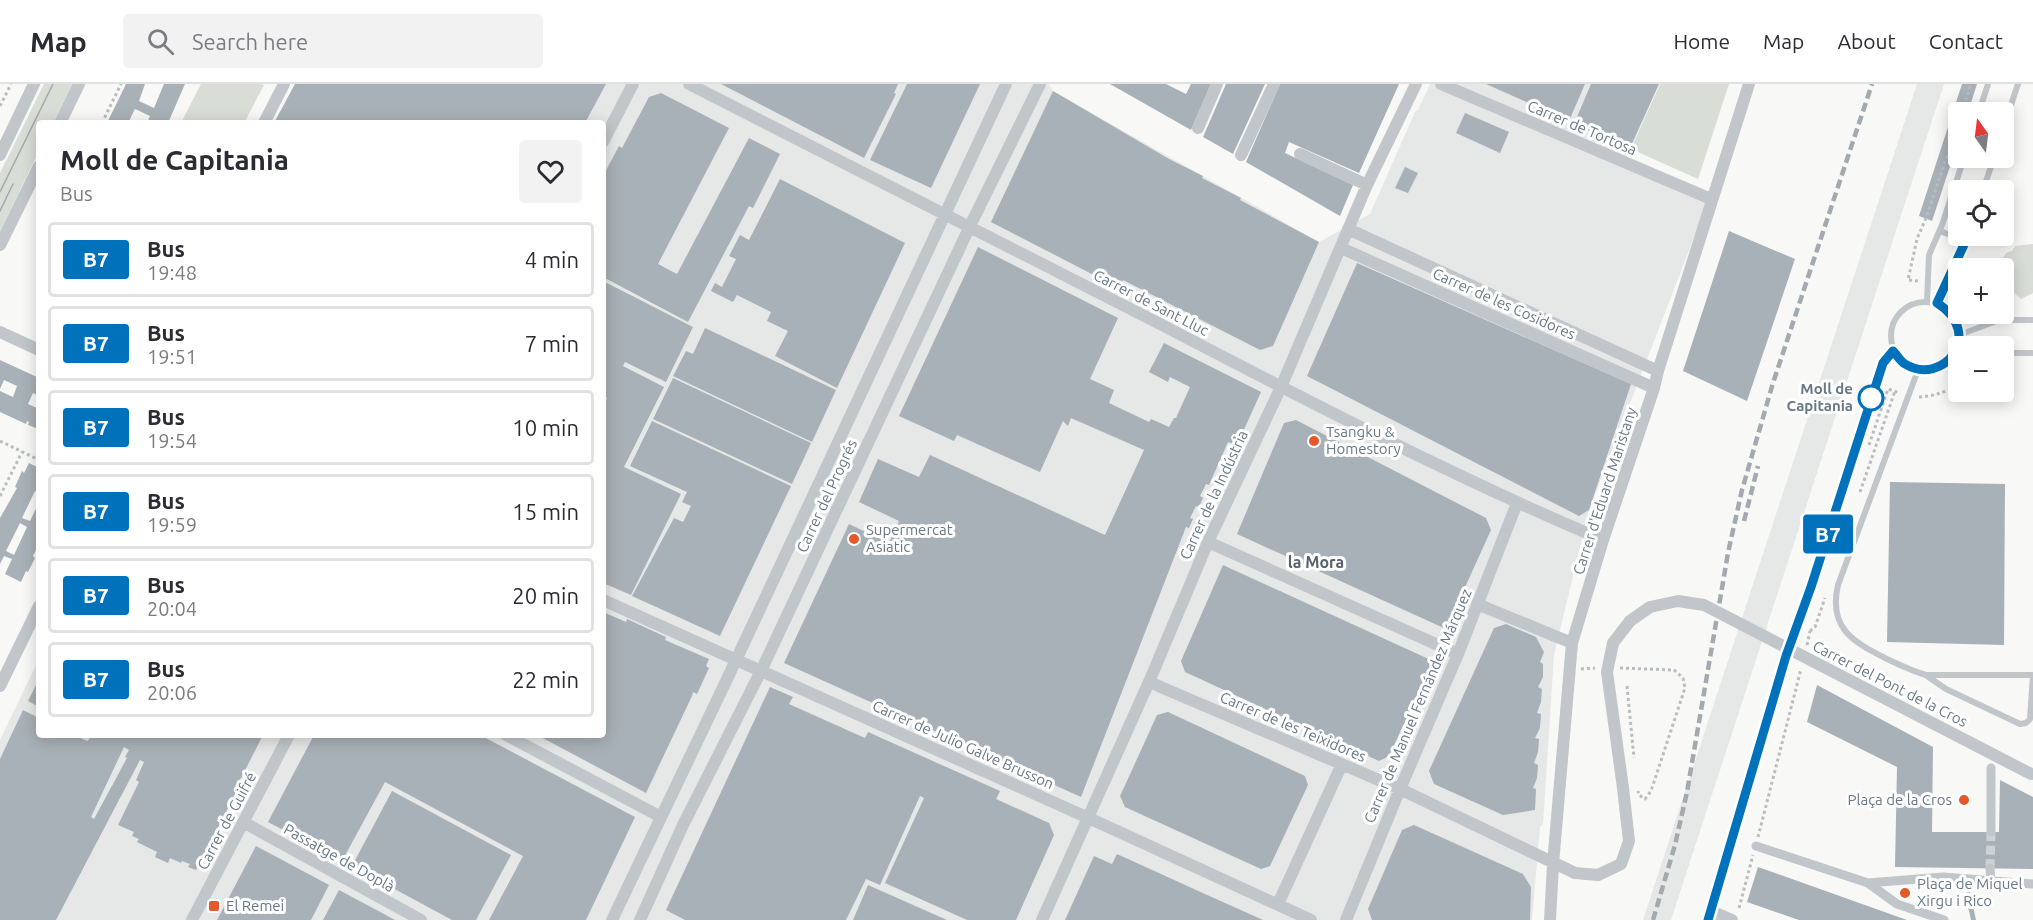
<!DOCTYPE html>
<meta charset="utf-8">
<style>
:root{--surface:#fff;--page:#f2f2f3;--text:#2b2b33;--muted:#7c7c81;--line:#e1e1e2}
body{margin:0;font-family:Ubuntu,sans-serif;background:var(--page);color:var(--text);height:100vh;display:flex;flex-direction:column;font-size:22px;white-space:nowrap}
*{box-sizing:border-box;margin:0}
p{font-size:20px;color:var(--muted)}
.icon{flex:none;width:33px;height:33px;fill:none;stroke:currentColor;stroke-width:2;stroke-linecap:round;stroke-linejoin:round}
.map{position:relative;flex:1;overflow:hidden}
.details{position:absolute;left:36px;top:36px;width:570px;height:618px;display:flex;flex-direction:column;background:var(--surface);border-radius:6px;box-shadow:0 3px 15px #0003}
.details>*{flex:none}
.badge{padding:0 12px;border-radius:4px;font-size:21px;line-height:39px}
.needle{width:39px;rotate:346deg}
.buttons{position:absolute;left:1948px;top:18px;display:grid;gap:12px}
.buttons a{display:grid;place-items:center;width:66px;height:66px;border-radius:6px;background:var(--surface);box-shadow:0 3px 15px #0003;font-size:30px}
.map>.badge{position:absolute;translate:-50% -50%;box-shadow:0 0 0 3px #fff}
.round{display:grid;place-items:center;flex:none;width:63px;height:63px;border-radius:6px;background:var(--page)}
.head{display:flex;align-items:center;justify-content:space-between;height:102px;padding:0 24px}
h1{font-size:28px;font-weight:700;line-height:45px}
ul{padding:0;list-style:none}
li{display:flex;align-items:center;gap:18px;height:75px;margin:0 12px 9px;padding:0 12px;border:3px solid var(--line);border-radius:6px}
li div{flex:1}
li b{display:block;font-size:22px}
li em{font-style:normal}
li .badge{min-width:66px;font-weight:700;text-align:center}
header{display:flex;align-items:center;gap:36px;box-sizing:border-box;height:84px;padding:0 30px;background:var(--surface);border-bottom:2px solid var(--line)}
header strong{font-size:28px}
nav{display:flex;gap:33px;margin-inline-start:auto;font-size:21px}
.search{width:420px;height:54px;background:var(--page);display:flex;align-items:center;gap:15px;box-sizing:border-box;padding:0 21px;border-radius:6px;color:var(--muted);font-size:22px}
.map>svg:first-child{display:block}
.built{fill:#e6e7e7}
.green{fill:#d8ddd5}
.building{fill:#a8b1b7;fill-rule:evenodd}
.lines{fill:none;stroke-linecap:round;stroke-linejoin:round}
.pedestrian-tunnel{stroke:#ccd2d5;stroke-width:9;stroke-dasharray:9 4.5;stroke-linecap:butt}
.path{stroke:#b9bdc0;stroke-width:3;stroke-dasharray:3 3;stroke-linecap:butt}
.service{stroke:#c1c6ca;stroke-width:6}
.pedestrian{stroke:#c1c6ca;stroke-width:9}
.minor{stroke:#c1c6ca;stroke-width:12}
.tram{stroke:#a2a9af;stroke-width:1.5}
.rail{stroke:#a2a9af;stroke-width:4.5;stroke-dasharray:9 4.5;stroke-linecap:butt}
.minor-bridge{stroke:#c1c6ca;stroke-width:12}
.line-casing{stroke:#fff;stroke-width:14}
.line{stroke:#0072bc;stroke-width:9}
.stop-dot{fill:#fff;stroke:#0072bc;stroke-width:3}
.poi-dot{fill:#e55829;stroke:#fff;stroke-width:2}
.labels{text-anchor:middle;stroke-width:6;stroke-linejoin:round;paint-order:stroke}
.street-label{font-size:15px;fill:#677887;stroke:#fff}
.stop-label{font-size:15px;font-weight:bold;fill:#677887;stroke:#fff;text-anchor:end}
.poi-label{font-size:15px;fill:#677887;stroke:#fff;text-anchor:start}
.neighbourhood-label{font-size:16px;font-weight:bold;fill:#55616c;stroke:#fff}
</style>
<header>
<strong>Map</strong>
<div class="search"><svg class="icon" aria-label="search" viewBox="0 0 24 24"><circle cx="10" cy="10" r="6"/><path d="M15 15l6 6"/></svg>Search here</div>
<nav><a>Home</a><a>Map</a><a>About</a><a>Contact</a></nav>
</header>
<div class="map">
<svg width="2033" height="836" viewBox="0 0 2033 836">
<rect width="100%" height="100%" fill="#f8f8f6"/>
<path class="built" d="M295,0H1049L1053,7L1319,158L1370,130L1415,28L1418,26L1430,0H1659L1624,80L1708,117L1589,426L1554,571L1543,740L1540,743L1532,836H0V656L39,575V651H603V39H274Z
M1917,0H1944L1671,836H1643Z"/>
<path class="green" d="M44,0H72L53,39H39V67L0,147V89Z
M201,0H261L264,1L244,39H181Z
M1660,0H1729L1698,95L1631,65Z
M2033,160V209L2021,215L2011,206L2010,197L2004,195V184H1995L1994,180L2003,174L2006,169L2012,167L2015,162Z"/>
<path class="building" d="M126,0H145L139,17L154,24L164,0H185L168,39H147L150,32L135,25L128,39H107Z
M295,0H606L585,39H274Z
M721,0H898L894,9L896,10L864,74Z
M907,0H980L931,104L870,76Z
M1110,0H1166L1186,10L1191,0H1211L1191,46Z
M1226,0H1265L1233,70L1203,53Z
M1280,0H1399L1359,89L1289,58L1285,69L1353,101L1340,132L1246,78Z
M1486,0H1585L1569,37Z
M1591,0H1659L1630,64L1574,40Z
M1962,0H1977L1968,28H1959V55L1932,137L1919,132Z
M1053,7L1169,75L1203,92L1202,94L1241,114L1240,116L1319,158L1273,262L1260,266L1123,196L1119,204L991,138Z
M661,9L729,44L658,180L677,190L749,54L780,70L753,124L749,122L688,238L603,193V92L619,62L622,64L649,13Z
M1465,29L1509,48L1500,69L1456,49Z
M1405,83L1418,89L1408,109L1395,104Z
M780,95L905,159L837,304L775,272L788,247L767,237L771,228L737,211L733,218L711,207L715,199L722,203L736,175L729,172L740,151L749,156Z
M1729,147L1795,175L1747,317L1683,287Z
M978,163L1118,234L1090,295L1114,306L1109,319L1149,338L1151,335L1169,343L1174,334H1176L1190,303L1170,293L1168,298L1149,288L1164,259L1261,308L1237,361L1228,358L1209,401L1206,400L1200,412L1203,414L1199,423L1196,422L1190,434L1193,435L1189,444L1186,443L1081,713L784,579L849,440L889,459L899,437L859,418L878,375L919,393L930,371L1105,451L1144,366L1071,334L1068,342L1063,337L1040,388L957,351L954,357L899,332Z
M1357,179L1631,300L1589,426L1579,432L1307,292Z
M603,197L693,243L666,298L625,278L623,282L664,303L624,383L681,410L631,511L603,499V323L607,314L603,312Z
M705,244L836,306L812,358L673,292L686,267L693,270Z
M0,276L39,294V312L33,309L28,320L39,325V343L37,342L36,344L28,341L29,338L27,337L26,340L0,328V307L13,313L17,302L4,296L0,305Z
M673,294L811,359L792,400L653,335Z
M1296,336L1486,434L1491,446L1446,545L1237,450L1284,339Z
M652,337L791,402L720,552L632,512L674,434L683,438L691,422L682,418L687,408L630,382Z
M29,379L39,384V409L35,407L22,434L30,437L39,418V460L33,472L35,474L28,488L26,487L21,498L5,490L12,475L4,472L0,480V434L17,404L15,403L22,387L24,389ZM20,439L27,443L14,471L6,467Z
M1890,398L2005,400L2004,561L1887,558Z
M1223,481L1433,577L1389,672L1379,677L1185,588L1181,577Z
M603,528L626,538L627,535L666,553L665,556L709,575L706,582L709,584L697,610L693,608L692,612L646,709L537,651H603Z
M1506,540L1536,553L1544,568L1540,578L1543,580V593L1538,603L1542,605L1541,618L1537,629L1541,630L1540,644L1535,654L1539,655L1538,668L1534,679L1538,681L1537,694L1533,704L1536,705L1535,726L1503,731L1434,700L1429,687L1494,544Z
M39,595V623L28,617Z
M1817,601L1933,663L1932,748H1999L2000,696L2033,713V785L1895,783L1897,683L1807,638Z
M770,603L793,613L789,620L865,654L868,648L1000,707L996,715L1049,739L1054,751L1016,836H967L885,799L924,714L920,712L880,801L866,795L846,836H685L666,826Z
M23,626L39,634V651H84L82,655L88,657L91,651H263L235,706L237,707L196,786L188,783L190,780L182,777L181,779L170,774L168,779L155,773L157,768L137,758L139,755L132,752L134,748L118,741L139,698L136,696L144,678L140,676L56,836H0V675ZM124,663L129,666L125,673L127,674L94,735L91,733Z
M1168,628L1305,692L1308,701L1270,782L1261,785L1125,723L1120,712L1127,697L1157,631Z
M314,651H480L635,733L586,836H489L523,772L385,698L342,777L268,738Z
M392,707L511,771L476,836H452L352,782Z
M1414,741L1523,790L1531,803L1530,836H1372L1368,825L1402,746Z
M256,762L329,801L311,836H217Z
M1117,770L1205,810L1263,836H1065L1094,772L1112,780Z
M1758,783L1907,836H1799L1747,818Z
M868,801L947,836H853Z
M339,806L384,830L395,836H323Z
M1970,808L1976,836H1971L1965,809Z"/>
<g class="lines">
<path class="pedestrian-tunnel" d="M1990,784L1991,748"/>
<path class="path" d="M0,22L11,0
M1962,28L1971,0
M102,39L121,0
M2004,61L2007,51
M1968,184L1971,175
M1918,197L1908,196L1917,155L1926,134L1959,37
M1919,313C1935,312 1947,308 1959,299
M0,357L39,376
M1869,361L1888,305L1900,309
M1860,408L1895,307
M0,412L22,368
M1810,547L1815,543L1825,514
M1807,561L1810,547
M1620,584L1674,586L1683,594L1685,604L1651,707L1645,715L1639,711L1638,707
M1581,585L1595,584
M1627,602L1634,674
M1758,753L1801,585
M1739,824L1753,771"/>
<path class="service" d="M1979,28L1988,0
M2004,42L2018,0
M1955,102L1971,106
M1983,106L1994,74
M1940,147L1966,157
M1927,217L1929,171L1942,141L1964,74
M1891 252a34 34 0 1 1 68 0a34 34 0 1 1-68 0Z
M1937,219L1969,152
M1959,251L1999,236H2033
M1958,262H1976
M2004,269H2033
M1918,286L1838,501C1828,544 1853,558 1887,575C1900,581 1912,587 1926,591H2033
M1811,503L1883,279L1893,267
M1927,592L1946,605L2020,640L2026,639L2030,635L2033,591"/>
<path class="pedestrian" d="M1991,684V748
M1756,762L1868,799L1897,820L1944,836
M1990,784L1991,797
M1868,799L1943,793L2033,800"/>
<path class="minor" d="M689,0C847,79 1004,159 1160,240C1306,316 1452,392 1603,456
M1441,0L1711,115
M60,39L79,0
M264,39L284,0
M1198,44L1217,0
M603,58L633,0
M1300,70L1367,101
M0,71L34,0
M1241,71L1274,0
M1348,145L1658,287
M0,161L39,82
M1341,164L1654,304
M0,248L39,266
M1208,458L1458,570
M603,516L1104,741L1311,836
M1477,520L1572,559
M1149,598L1400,705L1575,789L1598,791L1621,780L1629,757L1623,704
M0,602L39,522
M506,651L661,733
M243,738L421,836
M1278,820L1342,680
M1711,827L1732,836
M192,836L289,651
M612,836L729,591L1006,0
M640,836L683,741L761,587L970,142L1040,0
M1042,836L1149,598L1208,458L1281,303L1367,101L1416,0
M1346,836L1400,705L1458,570L1517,419
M1550,836L1553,780L1572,559L1603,456L1654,304L1658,287L1749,0
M1708,836L1786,572L1811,503"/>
<path class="tram" d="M0,108L53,0
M0,127L13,100"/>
<path class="rail" d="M1744,437L1758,382
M1653,836L1675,761L1687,708L1728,469L1742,406L1773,299L1872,0"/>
<path class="minor-bridge" d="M1623,704L1607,588L1613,559L1630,537L1650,523L1678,517L1704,521L2031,690"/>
</g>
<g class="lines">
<defs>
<path id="line" d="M1708,836L1786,572L1811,503L1883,279L1893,267C1897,271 1900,277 1905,280C1943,303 1986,250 1937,219L1968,152"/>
</defs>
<use href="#line" class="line-casing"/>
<use href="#line" class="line"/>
</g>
<circle class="stop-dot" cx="1871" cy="314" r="12"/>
<g class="poi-dot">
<circle cx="1314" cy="357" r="6"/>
<circle cx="854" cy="455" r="6"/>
<circle cx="1964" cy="716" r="6"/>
<circle cx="1905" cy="809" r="6"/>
<rect x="208" y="816" width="12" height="12" rx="3"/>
</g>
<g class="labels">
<g class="street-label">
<text transform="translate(1582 44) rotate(23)" y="5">Carrer de Tortosa</text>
<text transform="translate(1151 219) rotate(27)" y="5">Carrer de Sant Lluc</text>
<text transform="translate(1504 220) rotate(24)" y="5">Carrer de les Cosidores</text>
<text transform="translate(1605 407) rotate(-72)" y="5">Carrer d'Eduard Maristany</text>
<text transform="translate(1214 411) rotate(-65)" y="5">Carrer de la Indústria</text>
<text transform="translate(827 412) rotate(-65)" y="5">Carrer del Progrés</text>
<text transform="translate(1890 600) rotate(27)" y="5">Carrer del Pont de la Cros</text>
<text transform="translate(1418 622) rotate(-67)" y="5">Carrer de Manuel Fernández Márquez</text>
<text transform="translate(1293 643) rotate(23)" y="5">Carrer de les Teixidores</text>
<text transform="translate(963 661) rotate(24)" y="5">Carrer de Julio Galve Brusson</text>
<text transform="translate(227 737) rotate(-62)" y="5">Carrer de Guifré</text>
<text transform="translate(339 774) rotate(29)" y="5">Passatge de Doplà</text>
</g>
<g class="stop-label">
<text x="1853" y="310">Moll de<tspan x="1853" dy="17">Capitania</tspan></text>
</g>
<g class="poi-label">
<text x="1326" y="353">Tsangku &amp;<tspan x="1326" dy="17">Homestory</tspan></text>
<text x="866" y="451">Supermercat<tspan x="866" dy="17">Asiatic</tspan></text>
<text x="1952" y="721" text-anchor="end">Plaça de la Cros</text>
<text x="1917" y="805">Plaça de Miquel<tspan x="1917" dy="17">Xirgu i Rico</tspan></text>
<text x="226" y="827">El Remei</text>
</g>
<g class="neighbourhood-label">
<text x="1316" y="484">la Mora</text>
</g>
</g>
</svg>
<div class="buttons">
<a><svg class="needle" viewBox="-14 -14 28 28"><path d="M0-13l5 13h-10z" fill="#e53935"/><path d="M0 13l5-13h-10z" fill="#7c7c81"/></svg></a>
<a><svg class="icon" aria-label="locate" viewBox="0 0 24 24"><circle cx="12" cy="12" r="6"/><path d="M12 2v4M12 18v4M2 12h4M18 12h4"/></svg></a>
<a>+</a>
<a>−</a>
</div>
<b class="badge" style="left:1828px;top:450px;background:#0072bc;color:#fff">B7</b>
<section class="details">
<div class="head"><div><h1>Moll de Capitania</h1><p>Bus</p></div><a class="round"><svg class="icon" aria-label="heart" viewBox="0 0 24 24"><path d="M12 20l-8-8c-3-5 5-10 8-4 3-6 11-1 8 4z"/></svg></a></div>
<ul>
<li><span class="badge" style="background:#0072bc;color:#fff">B7</span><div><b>Bus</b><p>19:48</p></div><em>4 min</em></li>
<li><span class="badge" style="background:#0072bc;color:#fff">B7</span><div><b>Bus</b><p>19:51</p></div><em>7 min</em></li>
<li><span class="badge" style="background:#0072bc;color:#fff">B7</span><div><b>Bus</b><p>19:54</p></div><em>10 min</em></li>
<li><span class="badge" style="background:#0072bc;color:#fff">B7</span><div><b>Bus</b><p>19:59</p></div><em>15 min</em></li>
<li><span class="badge" style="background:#0072bc;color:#fff">B7</span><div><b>Bus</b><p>20:04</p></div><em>20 min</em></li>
<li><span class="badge" style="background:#0072bc;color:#fff">B7</span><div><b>Bus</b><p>20:06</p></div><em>22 min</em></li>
</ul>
</section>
</div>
